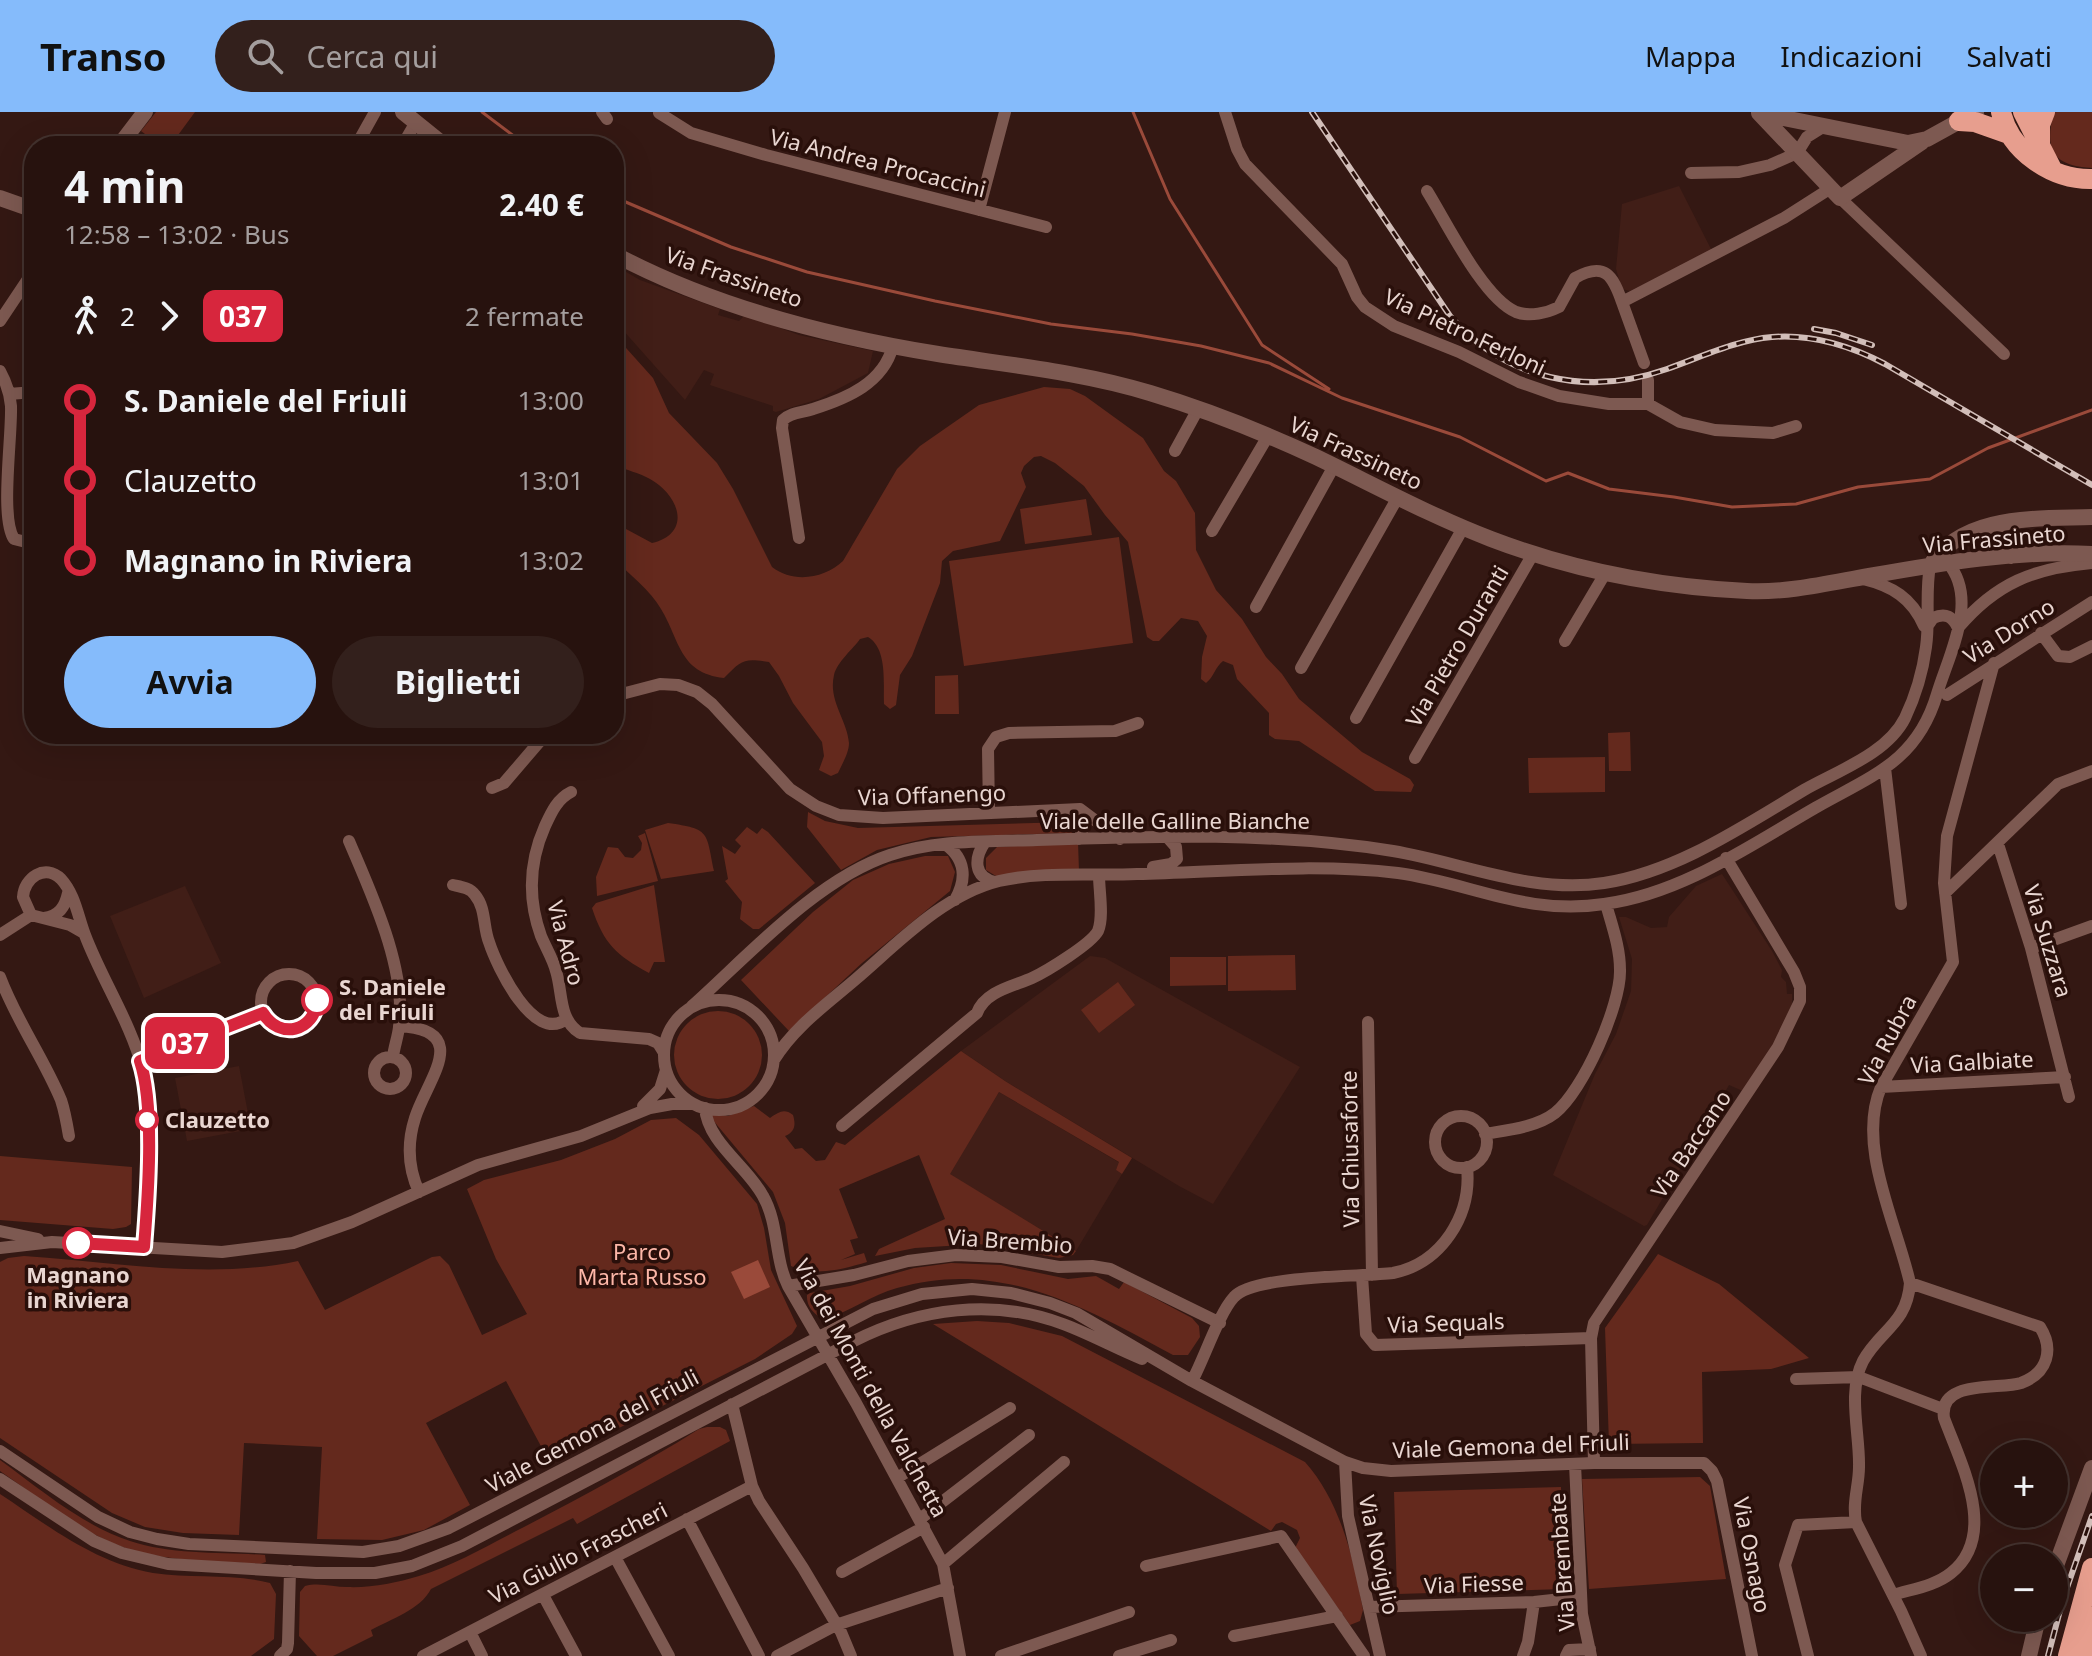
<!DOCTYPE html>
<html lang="it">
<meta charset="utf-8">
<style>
:root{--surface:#27120e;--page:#33201c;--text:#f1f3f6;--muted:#a49e9e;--line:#43322e;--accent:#85bbfb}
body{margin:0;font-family:"Noto Sans",sans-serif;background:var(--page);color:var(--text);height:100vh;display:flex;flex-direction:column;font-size:30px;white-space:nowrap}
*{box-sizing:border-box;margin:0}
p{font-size:26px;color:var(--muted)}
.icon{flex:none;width:44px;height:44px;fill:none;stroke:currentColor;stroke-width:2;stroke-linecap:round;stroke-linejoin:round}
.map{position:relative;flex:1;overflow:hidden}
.sheet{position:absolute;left:24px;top:24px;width:600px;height:608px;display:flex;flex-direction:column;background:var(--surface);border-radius:32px;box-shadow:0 8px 32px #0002,0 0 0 2px var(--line)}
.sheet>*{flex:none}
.badge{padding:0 16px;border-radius:12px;font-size:28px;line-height:52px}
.fabs{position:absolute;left:1980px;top:1328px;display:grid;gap:16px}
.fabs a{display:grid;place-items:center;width:88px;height:88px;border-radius:50%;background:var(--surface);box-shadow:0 8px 32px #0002,0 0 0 2px var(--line);font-size:40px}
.map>.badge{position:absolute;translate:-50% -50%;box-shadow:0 0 0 4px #fff}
.legs{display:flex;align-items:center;gap:12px;height:88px;padding:0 40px;font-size:26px}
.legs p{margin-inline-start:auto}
.headline{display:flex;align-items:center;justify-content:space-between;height:136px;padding:0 40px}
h1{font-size:44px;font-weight:700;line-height:60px}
.action{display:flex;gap:16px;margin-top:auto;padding:16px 40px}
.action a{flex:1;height:92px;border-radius:48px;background:var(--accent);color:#111;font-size:32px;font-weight:700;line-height:92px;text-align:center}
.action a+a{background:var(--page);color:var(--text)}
ul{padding:0 40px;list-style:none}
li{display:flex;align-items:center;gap:28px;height:80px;font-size:30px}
li i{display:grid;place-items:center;width:12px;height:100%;margin:0 10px;background:currentColor}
li i::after{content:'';width:20px;height:20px;margin:-10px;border:6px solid;border-radius:50%;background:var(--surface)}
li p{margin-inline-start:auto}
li:first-child i{background:linear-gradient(#0000 50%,currentColor 0)}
li:last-child i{background:linear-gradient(currentColor 50%,#0000 0)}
header{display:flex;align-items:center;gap:48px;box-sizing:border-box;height:112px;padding:0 40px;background:var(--accent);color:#111}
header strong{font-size:38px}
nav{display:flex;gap:44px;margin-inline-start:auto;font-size:28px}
.search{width:560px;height:72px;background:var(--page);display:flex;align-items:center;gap:20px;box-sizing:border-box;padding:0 28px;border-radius:44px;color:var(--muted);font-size:30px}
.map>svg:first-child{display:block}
.built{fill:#411e17}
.green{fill:#64291d}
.water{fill:#9a4a3a}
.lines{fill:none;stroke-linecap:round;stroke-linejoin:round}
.stream{stroke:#9a4a3a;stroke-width:3}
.minor{stroke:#7d5951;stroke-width:12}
.tertiary{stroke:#7d5951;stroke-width:16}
.trunk{stroke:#e79e8e;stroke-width:20}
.rail-casing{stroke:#d2beb9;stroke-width:6}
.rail{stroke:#290f0a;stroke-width:3;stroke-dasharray:9;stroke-linecap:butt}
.line-1-casing{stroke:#fff;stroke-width:18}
.line-1{stroke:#d7263d;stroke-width:12}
.stop-1-dot{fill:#fff;stroke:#d7263d;stroke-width:4}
.labels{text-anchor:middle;stroke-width:7;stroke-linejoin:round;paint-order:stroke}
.street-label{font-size:22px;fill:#e9d6d1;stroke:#290f0a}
.stop-label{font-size:22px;font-weight:bold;fill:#e9d6d1;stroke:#290f0a;text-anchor:start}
.park-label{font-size:22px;fill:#fcb6a7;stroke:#290f0a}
</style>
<header>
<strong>Transo</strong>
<div class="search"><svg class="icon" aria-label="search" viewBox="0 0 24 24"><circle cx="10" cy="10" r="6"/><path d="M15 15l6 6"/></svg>Cerca qui</div>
<nav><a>Mappa</a><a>Indicazioni</a><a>Salvati</a></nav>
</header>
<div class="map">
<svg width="2092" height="1544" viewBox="0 0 2092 1544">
<rect width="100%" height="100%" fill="#341813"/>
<path class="built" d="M1679,74L1712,139L1630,179L1622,177L1616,157L1622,92Z
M614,153L640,168L720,197L718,203L739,209L745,203L799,223L873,239L868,261L819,287L776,300L773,299V294L710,273L714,262L704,258L685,288L614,208Z
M1722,762L1772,839L1782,858L1781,865L1786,870L1787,882H1792V892L1786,910L1745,980L1729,973L1647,1113L1644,1114L1553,1063L1595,962L1616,922L1631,879L1632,847L1619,805H1626L1651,816L1667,815L1669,805L1696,774Z
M185,774L221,851L144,886L110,804Z
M1090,844L1105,846L1300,955L1213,1092L1179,1074L1005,969L961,939Z
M239,954L251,1017L187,1029L175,966Z
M999,980L1120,1051L1116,1058L1122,1062L1076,1139L949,1062Z"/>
<path class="green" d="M156,0H195L170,34H161L141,19Z
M2054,0H2092V56C2052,54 2044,37 2054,0Z
M614,227H618L653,266L669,301L717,351L733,377L772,455C794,472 825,466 843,449L897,357L920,334L979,293L1044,275L1070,277L1085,284L1143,326L1164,359L1176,369L1195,401L1196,438L1216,478L1242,507L1266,545L1282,562L1299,587L1362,640L1410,667L1414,673L1411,680L1375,679L1299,629L1275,627L1269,623V601L1237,567L1233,553L1223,549C1215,555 1214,565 1206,571L1201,567L1202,545L1207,524L1198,509L1181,506L1159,529H1153L1147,525L1128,430L1105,403L1084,374L1055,351L1041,344L1034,345L1024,354L1021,361L1026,375L1000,429L953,439L942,449L940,471L912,544L900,563L896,593L890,597L884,592C883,572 888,537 868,525L860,527C853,537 837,550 834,563C828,589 847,607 849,631C849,641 842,652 838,661L831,664L819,658L824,644L822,630L793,591L779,564L769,550C743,546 742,548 724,566C679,561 680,528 661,497C650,478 629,462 614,447V403L626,417L652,431C693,421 679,383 650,367C640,361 626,358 614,353Z
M1086,387L1092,423L1025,432L1020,397Z
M1119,425L1133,531L964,554L949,449Z
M958,563L959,602H935V564Z
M1630,620L1631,659H1609L1608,621Z
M1605,645V680L1529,681L1528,646Z
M808,700L825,709L858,716L1071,710L1075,711L1077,717L1071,721L931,725L877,738L841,758L807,715Z
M668,711C710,717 706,719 714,759L661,767L645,718Z
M747,715L757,722L762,716L768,720L815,771L759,817H753L740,807L742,790L725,769L728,767L722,734L735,742L741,734L735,728Z
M645,721L658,769L597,784L596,765L607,737L608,735L618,736L625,745L633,746L641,738L642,731L638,724Z
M1078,730L1079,759L996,764L986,758V746L997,735Z
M925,744H948L955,760L950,779L862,851L789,919L741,868L813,800L853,768L889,752Z
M654,773L665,850H654L649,861C616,843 604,832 592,796L596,791Z
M1295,843L1296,878L1228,879V844Z
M1170,845H1226V873L1170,874Z
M1118,870L1135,893L1099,921L1081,898Z
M674 943a44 44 0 1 1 88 0a44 44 0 1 1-88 0Z
M961,939L1005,969L1132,1046L1122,1062L1116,1058L1119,1050L999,980L950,1062L1076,1139L1073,1143L1059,1146L979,1132L915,1136L875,1144L879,1137L945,1107L919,1043L839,1077L858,1126L850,1128L855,1142L841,1148L864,1141L867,1150C844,1157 814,1165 791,1154L785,1111L773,1080L712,1007V1002L728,1004L754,994L770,1006C779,1000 784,996 793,1003C796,1013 795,1020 785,1024L795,1037L802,1036L816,1049L825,1048L836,1030L845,1033Z
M676,1006L699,1023L757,1092L764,1116L771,1158L797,1214L792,1222L755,1247L550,1351L506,1269L426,1311L470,1393L424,1418L382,1428L317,1427L322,1335L244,1331L239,1423L183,1421L145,1415L112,1401L0,1326V1150L8,1146L24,1144C115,1150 208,1168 298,1149L325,1198L432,1145L440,1144L449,1153L482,1223L527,1202L496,1147L467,1077L484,1068L561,1048L615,1027L651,1008Z
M0,1044L132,1055L131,1112L126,1115L113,1117L0,1108Z
M1658,1142L1719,1172L1809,1246L1771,1257L1702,1260L1703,1331L1609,1332L1605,1216Z
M951,1151L1001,1153L1068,1167L1096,1164L1119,1177L1124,1170L1192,1206L1199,1214L1200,1225L1188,1243H1173C1085,1196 1001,1146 897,1176C872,1183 849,1200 825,1207C814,1204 806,1194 807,1183L810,1181L850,1174L914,1156Z
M977,1209L1009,1211L1062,1224L1305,1350C1340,1389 1354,1447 1363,1498L1360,1509L1350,1513L1295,1436L1300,1426L1297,1418L1282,1410L1276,1412L1271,1419L933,1212Z
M707,1315H720L726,1318L730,1329L577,1412L573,1406L431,1477C420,1498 391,1507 371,1518L373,1524L333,1544H317L299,1524L300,1480L305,1474C319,1470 333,1475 347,1475C371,1476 396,1471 419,1464C455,1453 490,1432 524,1415C583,1384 642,1353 699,1317Z
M0,1348C40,1377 83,1414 130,1429C172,1443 221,1440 265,1443L266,1450L260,1452C217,1449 173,1450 132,1438C84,1424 41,1387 0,1359Z
M1700,1365L1710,1374L1726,1467L1589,1477L1582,1367Z
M1561,1375L1564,1477L1397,1482L1394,1380Z
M0,1382C47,1413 95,1451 153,1461C191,1467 233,1461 270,1471L276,1482L274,1527L251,1544H0Z"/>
<path class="water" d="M758,1148L770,1175L744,1187L731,1160Z"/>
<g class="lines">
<path class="stream" d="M482,0L527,34
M1133,0L1170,87L1262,233L1329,277
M614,85L731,135L807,160L935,189L1051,212L1132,222L1201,234L1269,251L1342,286L1460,325L1546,369L1568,361L1609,377L1674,385L1732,395L1796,392L1858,375L1930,367L1988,336L2092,298"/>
<path class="minor" d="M602,0L607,7
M1225,0L1237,37L1245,52L1342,152L1357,185L1365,195L1394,214L1459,240L1519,270L1559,284L1609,292H1648L1680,310L1715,318L1773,321L1796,314
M659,1L691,21L766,43L1046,115
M356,34L375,0
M402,34L416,10
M1691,61L1739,60L1770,53L1797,41L1807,25L1823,15
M1427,79C1447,111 1483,186 1516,200C1530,205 1547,201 1559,195L1575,166C1605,149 1613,164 1622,190L1784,106L1831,76
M1840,86L2004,242
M979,98L1005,0
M1622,190L1644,251
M0,209L34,158
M0,259C6,270 10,282 11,294C12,326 0,406 14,427L34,432
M1648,268V292
M9,282L34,280
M1175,339L1198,297
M1212,419L1268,324
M799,426L782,316L783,308C791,300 802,301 813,297C848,286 883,271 893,234
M1863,467C1892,474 1912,486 1924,514
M1256,495L1334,354
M1926,516L1933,506C1946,500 1953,505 1958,516
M1958,516C1996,471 2034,456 2092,451
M2041,521L2058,544L2070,545L2092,534
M1565,529L1606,460
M1301,556L1398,385
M1947,583L2092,490
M614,584L660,572L678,573L697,580L712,592L790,677L816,694L839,703L883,706L1080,697L1120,727
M1356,606L1463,416
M1415,646L1533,442
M1885,656L1901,792
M492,676L504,671L546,622
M571,680C557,687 551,701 545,714C529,750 528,788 541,824C546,836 553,847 556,859C563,881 558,907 580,921L649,927L658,931L663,939
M1066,700L1080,706L1083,716L1079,727
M989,701L988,637L996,625L1009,621L1115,619L1138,611
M349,729C371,781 407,857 399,915C398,925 394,935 393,945
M985,730C974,746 973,765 995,770
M945,732C966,747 967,767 955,788
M1998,732L2031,836L2069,985
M1153,755L1171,752L1177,747L1176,735L1169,727
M453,773C462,775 470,776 475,783C486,796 483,815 489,830C497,855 534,932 566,907
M1945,781L2058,672L2092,659
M44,806C59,804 65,795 68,781
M84,821L70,813L31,803L23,785C24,766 45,751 61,767C75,782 78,805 85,823C102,868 131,911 143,958C155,1005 148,1086 144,1135
M0,823L31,803
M2031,836L2092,814
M261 890a28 28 0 1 1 56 0a28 28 0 1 1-56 0Z
M0,865C17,910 43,945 61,988C65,1000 67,1012 69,1024
M664 943a55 55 0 1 1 110 0a55 55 0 1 1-110 0Z
M692,894C749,843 817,767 890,743C937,727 989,730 1037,728C1156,724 1276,720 1393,739C1464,751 1531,782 1604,771C1676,760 1742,715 1804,678C1837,659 1887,642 1905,606C1915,585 1923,558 1926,535C1930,508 1925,481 1930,454
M1368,910L1372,1163
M399,914C474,918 426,969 415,1006C407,1031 408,1056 419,1080
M374 961a16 16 0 1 1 32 0a16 16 0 1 1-32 0Z
M774,948C794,915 827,892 856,867C898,831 943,783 999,769C1043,759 1092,764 1137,762C1221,760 1315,751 1398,761C1471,771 1527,804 1604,792C1681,782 1749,734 1815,696C1871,664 1917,650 1937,582C1949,542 1979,488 1948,451
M140,949L263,901
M1881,975L2065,965
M643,994L660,977L666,958
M705,996C708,1031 747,1054 763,1084C779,1112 774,1145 788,1174L856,1291L943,1452L960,1544
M1435 1030a26 26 0 1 1 52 0a26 26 0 1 1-52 0Z
M842,1014L977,901C985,879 1014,874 1032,866C1047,859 1091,832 1098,819C1104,805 1099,779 1099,763
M1485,1022C1508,1018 1537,1015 1555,1001C1583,979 1621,893 1620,858C1620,835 1612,814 1606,792
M0,1119L38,1127
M0,1136L52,1130L222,1140L293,1131L352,1110L478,1053L581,1024L650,996L672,992H693
M1362,1164L1366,1222L1375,1233L1591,1226
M788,1174L854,1163L908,1149L956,1143L1002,1145L1059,1155L1092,1154L1110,1157L1220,1211
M1796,1267L1859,1265L1943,1297
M1192,1269C1204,1247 1219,1201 1234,1185C1253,1163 1360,1165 1393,1161C1442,1151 1472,1103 1467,1055
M732,1292L752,1374L759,1389L803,1456L841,1520L851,1544
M0,1339L98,1405L130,1420L157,1427L189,1432L363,1440L399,1434L449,1416L873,1197L922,1182L972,1177L1011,1181L1050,1191L1076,1201L1192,1269L1345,1350L1363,1356L1391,1359L1594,1351H1704L1712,1359L1717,1369L1752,1544
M1345,1350L1348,1404L1380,1544
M1594,1351L1591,1226L1594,1211L1778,935L1800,889V875L1794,860L1726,746
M1575,1352L1582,1502L1591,1544
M897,1366L1010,1296
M0,1367L94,1429L122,1441L168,1452L316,1461H375L412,1454L462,1434L854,1229C919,1196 994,1186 1063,1212C1090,1222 1115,1236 1142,1247
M687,1407L759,1544
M920,1407L1029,1323
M1856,1410C1852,1390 1859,1374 1859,1355C1860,1322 1847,1280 1863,1249C1880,1218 1907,1212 1910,1171C1897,1112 1856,1034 1881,975L1953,850L1944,771L1947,724L1994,551
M615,1445L669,1544
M943,1452L1064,1350
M1146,1454L1281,1424L1364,1544
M842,1460L924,1415
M543,1483L576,1544
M1893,1483C1912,1477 1935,1474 1951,1461C1999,1423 1961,1352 1944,1306C1938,1267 2000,1278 2021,1271C2048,1261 2054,1237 2040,1215L1910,1171
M1369,1495L1534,1490L1580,1485
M470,1520L482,1544
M1234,1524L1337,1504
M280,1544L287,1537L288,1531L290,1459
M423,1544L752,1374
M777,1544L836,1513L948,1476
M1001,1544L1129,1500
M1119,1544L1171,1528
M1523,1544L1528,1530L1534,1490
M1566,1544L1569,1538L1590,1537
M1808,1544L1785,1453L1798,1413L1856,1410L1901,1499L1921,1544"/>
<path class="tertiary" d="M403,0L445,34
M1759,1L1908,31L1927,27L1976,0
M1759,1L1840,86L1922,30
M119,34L145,0
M0,86L34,98
M614,142C713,195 827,224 938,242C1008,253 1082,260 1150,281C1207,298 1262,320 1316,345C1374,373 1431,404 1491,427C1572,458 1660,475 1747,479C1788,481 1829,471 1869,464C1942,451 2018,438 2092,442
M2005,411L1996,419C1993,431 2002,438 2011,444
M1930,454C1963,401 2038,407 2092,405
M2054,1459L2092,1356
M2029,1544L2038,1506"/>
<path class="trunk" d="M2001,0C2010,40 2053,68 2092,67
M2023,0L2052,57
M1959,9L1975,10L2009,22
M2040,31V13L2045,0
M2068,1544L2092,1456
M2082,1544L2092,1505"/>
<defs>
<path id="rail" d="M1312,0L1450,204C1506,268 1588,285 1667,257C1701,245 1736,228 1772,225C1811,222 1851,234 1885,252L2092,373
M1814,217L1836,221L1872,233
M2048,1544L2063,1487L2092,1404"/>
</defs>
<use href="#rail" class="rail-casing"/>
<use href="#rail" class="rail"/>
</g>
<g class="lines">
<defs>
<path id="line-1" d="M78,1131L144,1135C148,1086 155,994 140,949L263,901C279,928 315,920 317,888"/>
</defs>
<use href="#line-1" class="line-1-casing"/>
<use href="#line-1" class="line-1"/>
</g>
<g class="stop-1-dot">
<circle cx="317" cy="888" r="14"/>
<circle cx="147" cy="1008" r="10"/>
<circle cx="78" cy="1131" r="14"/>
</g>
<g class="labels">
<g class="street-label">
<text transform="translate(878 51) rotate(14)" y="8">Via Andrea Procaccini</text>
<text transform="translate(734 165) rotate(19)" y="8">Via Frassineto</text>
<text transform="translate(1465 220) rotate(25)" y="8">Via Pietro Ferloni</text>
<text transform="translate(1356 341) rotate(25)" y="8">Via Frassineto</text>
<text transform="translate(1994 427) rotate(-5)" y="8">Via Frassineto</text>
<text transform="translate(2009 519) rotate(-32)" y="8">Via Dorno</text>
<text transform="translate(1457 534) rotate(-60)" y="8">Via Pietro Duranti</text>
<text transform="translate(932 683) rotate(-2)" y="8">Via Offanengo</text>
<text x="1175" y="717">Viale delle Galline Bianche</text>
<text transform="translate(2048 829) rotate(73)" y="8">Via Suzzara</text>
<text transform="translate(566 831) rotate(75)" y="8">Via Adro</text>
<text transform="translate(1887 928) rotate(-62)" y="8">Via Rubra</text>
<text transform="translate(1972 950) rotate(-3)" y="8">Via Galbiate</text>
<text transform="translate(1691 1032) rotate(-56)" y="8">Via Baccano</text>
<text transform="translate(1350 1037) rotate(-91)" y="8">Via Chiusaforte</text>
<text transform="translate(1010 1129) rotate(4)" y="8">Via Brembio</text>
<text transform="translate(1446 1211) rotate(-2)" y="8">Via Sequals</text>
<text transform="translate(871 1276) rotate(61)" y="8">Via dei Monti della Valchetta</text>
<text transform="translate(592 1319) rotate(-28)" y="8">Viale Gemona del Friuli</text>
<text transform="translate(1511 1334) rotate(-2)" y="8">Viale Gemona del Friuli</text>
<text transform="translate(578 1441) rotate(-27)" y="8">Via Giulio Frascheri</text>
<text transform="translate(1379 1443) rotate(78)" y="8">Via Noviglio</text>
<text transform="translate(1752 1443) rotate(79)" y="8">Via Osnago</text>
<text transform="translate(1562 1450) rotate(-94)" y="8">Via Brembate</text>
<text transform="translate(1474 1472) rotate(-2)" y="8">Via Fiesse</text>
</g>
<g class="stop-label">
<text x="339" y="883">S. Daniele<tspan x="339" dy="25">del Friuli</tspan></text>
<text x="165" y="1016">Clauzetto</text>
<text x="78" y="1171" text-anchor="middle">Magnano<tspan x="78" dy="25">in Riviera</tspan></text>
</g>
<g class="park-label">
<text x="642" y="1148">Parco<tspan x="642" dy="25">Marta Russo</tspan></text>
</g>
</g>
</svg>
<div class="fabs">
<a>+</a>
<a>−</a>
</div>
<b class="badge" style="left:185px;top:931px;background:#d7263d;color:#fff">037</b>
<section class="sheet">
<div class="headline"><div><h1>4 min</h1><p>12:58 – 13:02 · Bus</p></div><b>2.40 €</b></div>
<div class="legs"><svg class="icon" aria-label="walk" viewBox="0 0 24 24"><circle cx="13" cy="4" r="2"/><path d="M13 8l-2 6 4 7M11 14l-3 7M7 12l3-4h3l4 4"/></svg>2<svg class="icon" aria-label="forward" viewBox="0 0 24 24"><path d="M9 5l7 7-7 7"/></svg><b class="badge" style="background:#d7263d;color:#fff">037</b><p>2 fermate</p></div>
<ul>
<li><i style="color:#d7263d"></i><b>S. Daniele del Friuli</b><p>13:00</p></li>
<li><i style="color:#d7263d"></i><span>Clauzetto</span><p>13:01</p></li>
<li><i style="color:#d7263d"></i><b>Magnano in Riviera</b><p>13:02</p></li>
</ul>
<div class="action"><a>Avvia</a><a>Biglietti</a></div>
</section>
</div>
